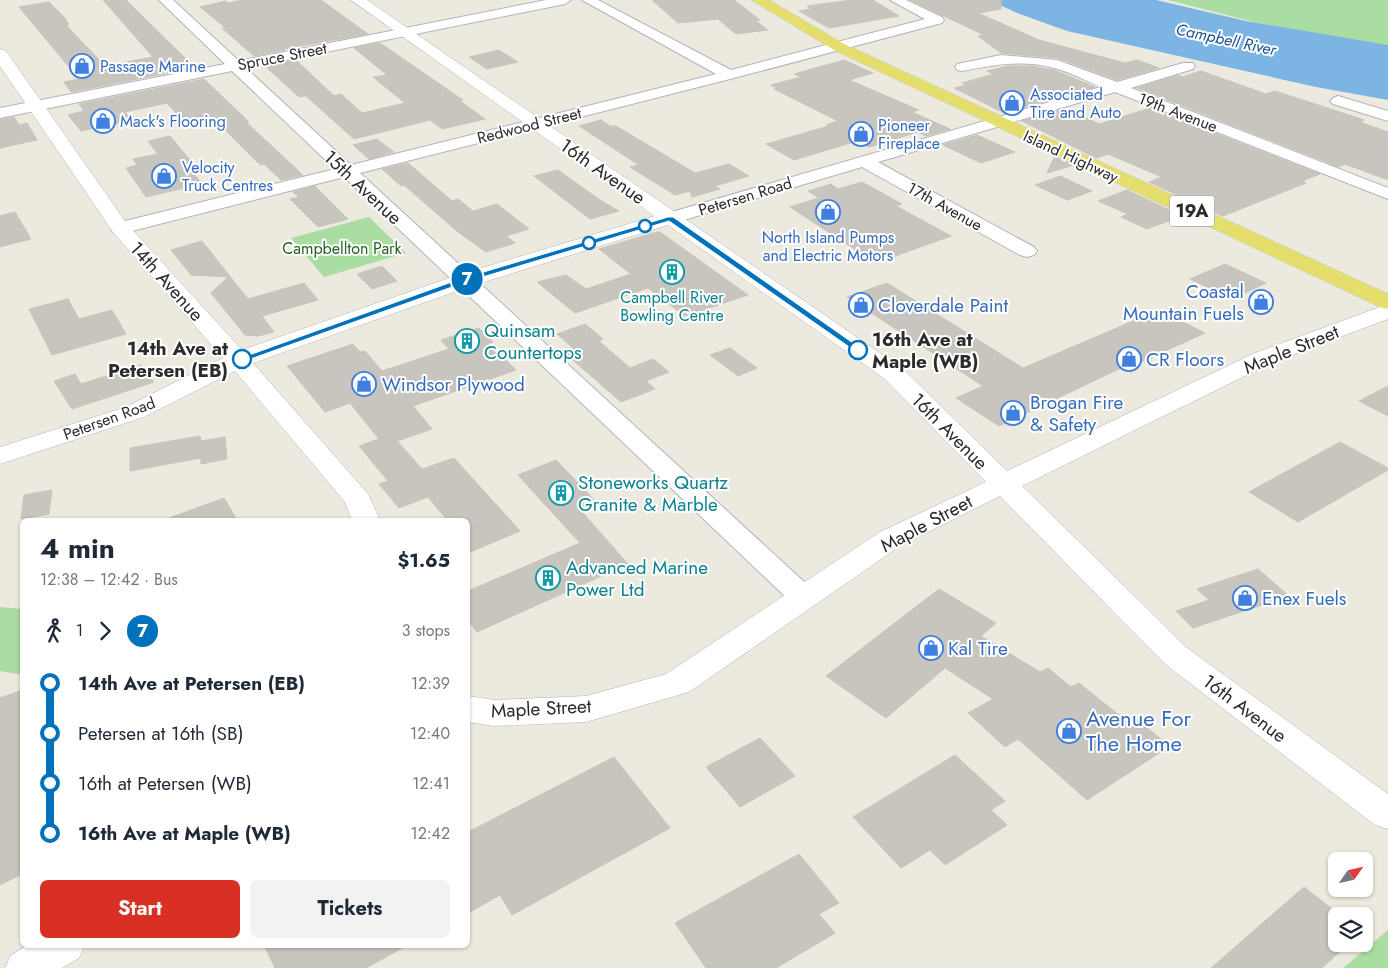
<!DOCTYPE html>
<meta charset="utf-8">
<style>
:root{--surface:#fff;--page:#f2f2f3;--text:#1f2937;--muted:#747a83;--accent:#d93025}
body{margin:0;font-family:Jost,sans-serif;background:var(--page);color:var(--text);height:100vh;display:flex;flex-direction:column;font-size:19px;white-space:nowrap}
*{box-sizing:border-box;margin:0}
p{font-size:16px;color:var(--muted)}
.icon{flex:none;width:28px;height:28px;fill:none;stroke:currentColor;stroke-width:2;stroke-linecap:round;stroke-linejoin:round}
.map{position:relative;flex:1;overflow:hidden}
.drawer{position:absolute;left:20px;top:518px;width:450px;height:430px;display:flex;flex-direction:column;background:var(--surface);border-radius:8px;box-shadow:0 1px 4px #0004}
.drawer>*{flex:none}
.badge{padding:0 10px;border-radius:16px;font-size:18px;line-height:32px}
.needle{width:32px;rotate:56deg}
.buttons{position:absolute;left:1328px;top:852px;display:grid;gap:10px}
.buttons a{display:grid;place-items:center;width:45px;height:45px;border-radius:8px;background:var(--surface);box-shadow:0 1px 4px #0004;font-size:25px}
.map>.badge{position:absolute;translate:-50% -50%;box-shadow:0 0 0 2px #fff}
.legs{display:flex;align-items:center;gap:8px;height:55px;padding:0 20px;font-size:16px}
.legs p{margin-inline-start:auto}
.headline{display:flex;align-items:center;justify-content:space-between;height:85px;padding:0 20px}
h1{font-size:28px;font-weight:700;line-height:38px}
.action{display:flex;gap:10px;margin-top:auto;padding:10px 20px}
.action a{flex:1;height:58px;border-radius:8px;background:var(--accent);color:#fff;font-size:20px;font-weight:700;line-height:58px;text-align:center}
.action a+a{background:var(--page);color:var(--text)}
ul{padding:0 20px;list-style:none}
li{display:flex;align-items:center;gap:18px;height:50px;font-size:19px}
li i{display:grid;place-items:center;width:8px;height:100%;margin:0 6px;background:currentColor}
li i::after{content:'';width:12px;height:12px;margin:-6px;border:4px solid;border-radius:50%;background:var(--surface)}
li p{margin-inline-start:auto}
li:first-child i{background:linear-gradient(#0000 50%,currentColor 0)}
li:last-child i{background:linear-gradient(currentColor 50%,#0000 0)}
.map>svg:first-child{display:block}
.green{fill:#aadda1}
.water{fill:#7cb5e4}
.building{fill:#c8c5be;stroke:#c7c5b9}
.lines{fill:none;stroke-linecap:round;stroke-linejoin:round}
.street-casing{stroke:#b2b2be;stroke-width:2}
.secondary-casing{stroke:#b2b2be;stroke-width:1}
.primary-casing{stroke:#c8c8c8;stroke-width:1}
.street{fill:#fff;fill-rule:evenodd}
.secondary{fill:#fff;fill-rule:evenodd}
.primary{fill:#e4df6c;fill-rule:evenodd}
.line-1{fill:#0072bc;stroke:#fff}
.stop-1-dot{fill:#fff;stroke:#0072bc;stroke-width:2.5}
.labels{text-anchor:middle;stroke-width:4;stroke-linejoin:round;paint-order:stroke}
.far-water-label{font-size:16px;font-style:italic;fill:#1a5291;stroke:#fff}
.far-street-label{font-size:16px;fill:#2b2b2b;stroke:#fff}
.far-shop-label{font-size:16px;fill:#366cbe;stroke:#fff;text-anchor:start}
.far-park-label{font-size:16px;fill:#236321;stroke:#fff}
.far-culture-label{font-size:16px;fill:#0d838f;stroke:#fff}
.shield{fill:#fff;stroke:#6b6b6b;stroke-width:1}
.shield-label{font-size:18px;font-weight:bold;fill:#2b2b2b}
.street-label{font-size:19px;fill:#2b2b2b;stroke:#fff}
.shop-label{font-size:19px;fill:#366cbe;stroke:#fff;text-anchor:start}
.culture-label{font-size:19px;fill:#0d838f;stroke:#fff;text-anchor:start}
.stop-label{font-size:19px;font-weight:bold;fill:#2b2b2b;stroke:#fff;text-anchor:start}
.near-shop-label{font-size:22px;fill:#366cbe;stroke:#fff;text-anchor:start}
</style>
<div class="map">
<svg width="1388" height="968" viewBox="0 0 1388 968">
<rect width="100%" height="100%" fill="#ece9df"/>
<path class="green" d="M1168,0H1388V49L1258,23Z
M369,217L406,253L324,277L291,238Z
M0,607L22,609V675L0,671Z
M1388,930V968H1343Z"/>
<path class="water" d="M989,0H1156L1246,21L1388,45V100L1316,87L1067,31L1017,13Z"/>
<path class="building" d="M103,0H126L193,66H191L193,68L71,92L64,82L79,79L19,7L49,2L67,20H65L69,24L66,25L105,66L153,57Z
M243,0H321L368,34L284,49L285,50L254,56L222,28H226L200,7L226,1L228,3Z
M652,0H734L760,20L756,21L768,30L736,34L718,19L678,23Z
M852,0H873L899,16L829,28L799,11L811,9L807,6Z
M910,0H1001V9L978,13L1039,40L1125,63L1137,60L1159,68L1117,80L1058,58L1001,53L978,36L984,35Z
M380,43L463,100L460,101L485,119L442,129L430,120L354,139L306,96L299,97L265,66L296,60L334,96L341,94L362,113L405,103L373,77L387,75L354,48Z
M499,50L518,62L487,69L469,57Z
M844,60L873,73L849,80L919,110L912,112L950,129L926,136L918,132L869,147L857,141L794,160L766,144L829,126L826,125L838,121L774,89L777,88L771,85L801,77L794,74Z
M1008,66H1031L1054,70L1095,87L1004,113L954,88L967,85L962,83L994,74L987,71Z
M1201,71L1266,94L1275,91L1306,101L1364,120L1360,122L1388,132V180L1345,164L1339,167L1137,88L1179,75L1182,77Z
M204,79L249,122L247,123L303,175L281,180L264,164L261,165L254,159L211,116L184,122L167,103L125,112L132,120L81,131L68,115L84,111L79,104Z
M1150,108L1320,174L1302,181L1306,183L1223,216L1149,182L1162,177L1108,154L1096,158L1022,121L1064,109L1100,124Z
M14,117L19,125L27,123L37,140L0,148V120Z
M601,120L610,126H616L695,173L729,164L749,176L715,186L720,189L692,197L690,191L675,195L630,167L639,165L579,126Z
M977,135L1015,152L981,163L943,145Z
M170,136L200,172L194,174L202,184L146,197L126,168L137,165L133,159L158,154L148,141Z
M377,139L394,152L369,159L353,145Z
M1055,156L1074,165L1047,173Z
M408,163L452,201L458,199L473,211L497,204L529,229L506,236L515,243L486,252L458,232L404,185L401,186L382,169Z
M558,170L600,200L619,211L590,219L534,176Z
M1060,176L1092,191L1067,200L1035,185Z
M862,182L902,204L896,206L951,236L876,263L790,207L819,198L808,191L831,184L838,189Z
M315,186L348,219L318,227L290,199L299,197L293,192Z
M1127,190L1182,216L1147,229L1121,217L1128,214L1098,201Z
M15,212L31,239L0,247V216Z
M657,232H660L748,295L685,316L648,288L575,313L537,282L566,275L586,289L631,274L599,249Z
M202,241L248,299L304,283L318,300L262,316L274,332L258,336L245,335L211,293L228,277L191,275L171,250Z
M1225,264L1266,283L1232,299L1190,279Z
M382,266L397,281L372,289L357,274Z
M887,283L1023,368L1159,310L1205,333L1123,370L1121,368L999,426L956,398L983,386L847,297Z
M68,299L79,319L112,310L126,334L52,355L29,309Z
M585,324L603,339L599,341L630,368L653,359L669,372L646,381L655,389L621,402L566,354L575,350L557,334Z
M479,328L493,342L488,343L516,370L413,406L432,429L397,441L422,469L454,458L520,531L468,553V520H447L428,497L399,508L379,484L388,481L359,446L379,439L350,403L325,412L287,366L353,344L360,352L365,351L382,371L449,349L441,340Z
M730,348L757,368L738,376L710,355Z
M141,365L154,382L72,409L54,381L75,374L81,384Z
M1388,386V416L1359,401Z
M200,436L201,441L225,437L227,459L201,464V458L130,471V448Z
M1340,442L1388,468V470L1298,522L1249,492Z
M556,460L600,506L583,513L628,564L477,632L468,620V591L580,543L518,475Z
M52,490L49,514L21,519L24,495Z
M224,498L237,520H169V518Z
M1258,569L1289,596L1193,628L1176,611L1209,600L1197,589Z
M939,589L996,623L981,636L1040,672L1048,668L1071,687L1079,683L1129,723L1136,719L1170,746L1087,800L1018,739L1005,747L968,713L993,699L945,668L886,718L826,676Z
M22,690V874L0,885V698Z
M760,738L795,776L740,807L706,767Z
M955,755L1005,801L991,810L1007,825L945,865L930,850L901,868L853,817Z
M614,757L670,828L512,915L500,895L468,913V832Z
M799,854L839,903L819,914L835,933L776,968H706L675,923Z
M1304,887L1341,916H1336V944H1348L1322,968H1211Z
M264,945H408L366,968H275Z"/>
<g class="lines">
<defs>
<path id="street" d="M159,0H173L239,61L546,0H571L565,4L246,68L351,165L716,74L582,0H598L731,70L925,19L890,0H906L942,17L944,20L942,23L734,78L360,173L814,591L818,598L814,605L804,608L794,605L344,177L120,234L113,232L111,228L113,224L335,169L232,71L0,118V108L225,64Z
M1001,55L1057,60L1117,82L1183,63H1193L1195,66L1193,69L1131,88L1388,188V199L1115,92L878,162L1034,247L1037,251L1034,255L1027,257L1020,255L862,167L677,222L671,223L665,222L662,218L665,214L1101,87C1086,81 1070,72 1054,68C1023,59 993,65 962,71L957,70L955,67L957,64Z
M1338,96L1388,111V121L1333,104L1330,101L1333,98Z"/>
<path id="secondary" d="M351,0H367L903,369L1007,471L1255,353L1388,304V319L1271,363L1022,486L1187,648L1388,794V829L1375,825L1165,664L1000,496L900,546L689,692L586,722L494,726L468,722V696L494,700L586,696L666,674L880,532L986,482L885,379L668,225L471,286L253,363L368,494L380,520H352L345,502L235,371L144,417L0,464V447L126,407L223,358L113,232L0,66V49L6,51L127,224L242,350L455,276L655,216Z
M28,945H85L79,958L62,968H5L11,955Z"/>
<path id="primary" d="M752,0H769L844,44L1388,294V309L1380,307L834,50Z"/>
</defs>
<use href="#street" class="street-casing"/>
<use href="#secondary" class="secondary-casing"/>
<use href="#primary" class="primary-casing"/>
<use href="#street" class="street"/>
<use href="#secondary" class="secondary"/>
<use href="#primary" class="primary"/>
</g>
<path class="line-1" d="M668,217H673L863,350L855,351L669,221L466,282L245,361L238,359L460,279Z"/>
<defs>
<symbol id="shop-ring" viewBox="-11 -11 22 22"><circle r="9.5" fill="#fff" stroke="#3f7fe0" stroke-width="1.5"/><path d="M-5-2.5h2.3a2.7 3.5 0 0 1 5.4 0H5L5.5 6h-11ZM-1.5-2.5h3a1.5 2.3 0 0 0-3 0Z" fill="#3f7fe0"/></symbol>
<symbol id="building-ring" viewBox="-11 -11 22 22"><circle r="9.5" fill="#fff" stroke="#0f9aa8" stroke-width="1.5"/><path d="M-4-6H4V6H1V3H-1V6H-4ZM-2.5-4.3h1.7v1.8h-1.7ZM.8-4.3h1.7v1.8H.8ZM-2.5-1h1.7V.8h-1.7ZM.8-1h1.7V.8H.8Z" fill="#0f9aa8"/></symbol>
</defs>
<g fill-rule="evenodd">
<use href="#shop-ring" x="68" y="52" width="28" height="28"/>
<use href="#shop-ring" x="998" y="89" width="28" height="28"/>
<use href="#shop-ring" x="89" y="107" width="28" height="28"/>
<use href="#shop-ring" x="847" y="120" width="28" height="28"/>
<use href="#shop-ring" x="150" y="162" width="28" height="28"/>
<use href="#shop-ring" x="814" y="198" width="28" height="28"/>
<use href="#building-ring" x="658" y="258" width="28" height="28"/>
<use href="#shop-ring" x="1247" y="288" width="28" height="28"/>
<use href="#shop-ring" x="847" y="291" width="28" height="28"/>
<use href="#building-ring" x="453" y="327" width="28" height="28"/>
<use href="#shop-ring" x="1115" y="345" width="28" height="28"/>
<use href="#shop-ring" x="350" y="370" width="28" height="28"/>
<use href="#shop-ring" x="999" y="399" width="28" height="28"/>
<use href="#building-ring" x="547" y="479" width="28" height="28"/>
<use href="#building-ring" x="534" y="564" width="28" height="28"/>
<use href="#shop-ring" x="1231" y="584" width="28" height="28"/>
<use href="#shop-ring" x="917" y="634" width="28" height="28"/>
<use href="#shop-ring" x="1055" y="717" width="28" height="28"/>
</g>
<g class="stop-1-dot">
<circle cx="645" cy="226" r="6"/>
<circle cx="589" cy="243" r="6"/>
<circle cx="858" cy="350" r="9"/>
<circle cx="242" cy="359" r="9"/>
</g>
<g class="labels">
<g class="far-water-label">
<text transform="translate(1226 39) rotate(12)" y="6">Campbell River</text>
</g>
<g class="far-street-label">
<text transform="translate(282 56) rotate(-11)" y="6">Spruce Street</text>
<text transform="translate(1178 112) rotate(21)" y="6">19th Avenue</text>
<text transform="translate(529 125) rotate(-14)" y="6">Redwood Street</text>
<text transform="translate(1071 156) rotate(25)" y="6">Island Highway</text>
<text transform="translate(745 196) rotate(-17)" y="6">Petersen Road</text>
<text transform="translate(945 206) rotate(29)" y="6">17th Avenue</text>
<text transform="translate(109 418) rotate(-20)" y="6">Petersen Road</text>
</g>
<g class="far-shop-label">
<text x="100" y="72">Passage Marine</text>
<text x="1030" y="100">Associated<tspan x="1030" dy="18">Tire and Auto</tspan></text>
<text x="120" y="127">Mack's Flooring</text>
<text x="878" y="131">Pioneer<tspan x="878" dy="18">Fireplace</tspan></text>
<text x="182" y="173">Velocity<tspan x="182" dy="18">Truck Centres</tspan></text>
<text x="828" y="243" text-anchor="middle">North Island Pumps<tspan x="828" dy="18">and Electric Motors</tspan></text>
</g>
<g class="far-park-label">
<text x="342" y="254">Campbellton Park</text>
</g>
<g class="far-culture-label">
<text x="672" y="303">Campbell River<tspan x="672" dy="18">Bowling Centre</tspan></text>
</g>
<rect class="shield" x="1169.5" y="195.5" width="45" height="31" rx="4"/>
<g class="shield-label">
<text x="1192" y="217">19A</text>
</g>
<g class="street-label">
<text transform="translate(603 171) rotate(35)" y="7">16th Avenue</text>
<text transform="translate(363 187) rotate(43)" y="7">15th Avenue</text>
<text transform="translate(167 281) rotate(48)" y="7">14th Avenue</text>
<text transform="translate(1291 349) rotate(-22)" y="7">Maple Street</text>
<text transform="translate(950 431) rotate(45)" y="7">16th Avenue</text>
<text transform="translate(926 523) rotate(-28)" y="7">Maple Street</text>
<text transform="translate(541 708) rotate(-3)" y="7">Maple Street</text>
<text transform="translate(1245 708) rotate(37)" y="7">16th Avenue</text>
</g>
<g class="shop-label">
<text x="1244" y="298" text-anchor="end">Coastal<tspan x="1244" dy="22">Mountain Fuels</tspan></text>
<text x="878" y="312">Cloverdale Paint</text>
<text x="1146" y="366">CR Floors</text>
<text x="382" y="391">Windsor Plywood</text>
<text x="1030" y="409">Brogan Fire<tspan x="1030" dy="22">&amp; Safety</tspan></text>
<text x="1262" y="605">Enex Fuels</text>
<text x="948" y="655">Kal Tire</text>
</g>
<g class="culture-label">
<text x="484" y="337">Quinsam<tspan x="484" dy="22">Countertops</tspan></text>
<text x="578" y="489">Stoneworks Quartz<tspan x="578" dy="22">Granite &amp; Marble</tspan></text>
<text x="566" y="574">Advanced Marine<tspan x="566" dy="22">Power Ltd</tspan></text>
</g>
<g class="stop-label">
<text x="872" y="346">16th Ave at<tspan x="872" dy="22">Maple (WB)</tspan></text>
<text x="228" y="355" text-anchor="end">14th Ave at<tspan x="228" dy="22">Petersen (EB)</tspan></text>
</g>
<g class="near-shop-label">
<text x="1086" y="726">Avenue For<tspan x="1086" dy="25">The Home</tspan></text>
</g>
</g>
</svg>
<div class="buttons">
<a><svg class="needle" viewBox="-14 -14 28 28"><path d="M0-13l5 13h-10z" fill="#e53935"/><path d="M0 13l5-13h-10z" fill="#747a83"/></svg></a>
<a><svg class="icon" aria-label="layers" viewBox="0 0 24 24"><path d="M12 4l9 5-9 5-9-5zM3 14l9 5 9-5"/></svg></a>
</div>
<b class="badge" style="left:467px;top:279px;background:#0072bc;color:#fff">7</b>
<section class="drawer">
<div class="headline"><div><h1>4 min</h1><p>12:38 – 12:42 · Bus</p></div><b>$1.65</b></div>
<div class="legs"><svg class="icon" aria-label="walk" viewBox="0 0 24 24"><circle cx="13" cy="4" r="2"/><path d="M13 8l-2 6 4 7M11 14l-3 7M7 12l3-4h3l4 4"/></svg>1<svg class="icon" aria-label="forward" viewBox="0 0 24 24"><path d="M9 5l7 7-7 7"/></svg><b class="badge" style="background:#0072bc;color:#fff">7</b><p>3 stops</p></div>
<ul>
<li><i style="color:#0072bc"></i><b>14th Ave at Petersen (EB)</b><p>12:39</p></li>
<li><i style="color:#0072bc"></i><span>Petersen at 16th (SB)</span><p>12:40</p></li>
<li><i style="color:#0072bc"></i><span>16th at Petersen (WB)</span><p>12:41</p></li>
<li><i style="color:#0072bc"></i><b>16th Ave at Maple (WB)</b><p>12:42</p></li>
</ul>
<div class="action"><a>Start</a><a>Tickets</a></div>
</section>
</div>
